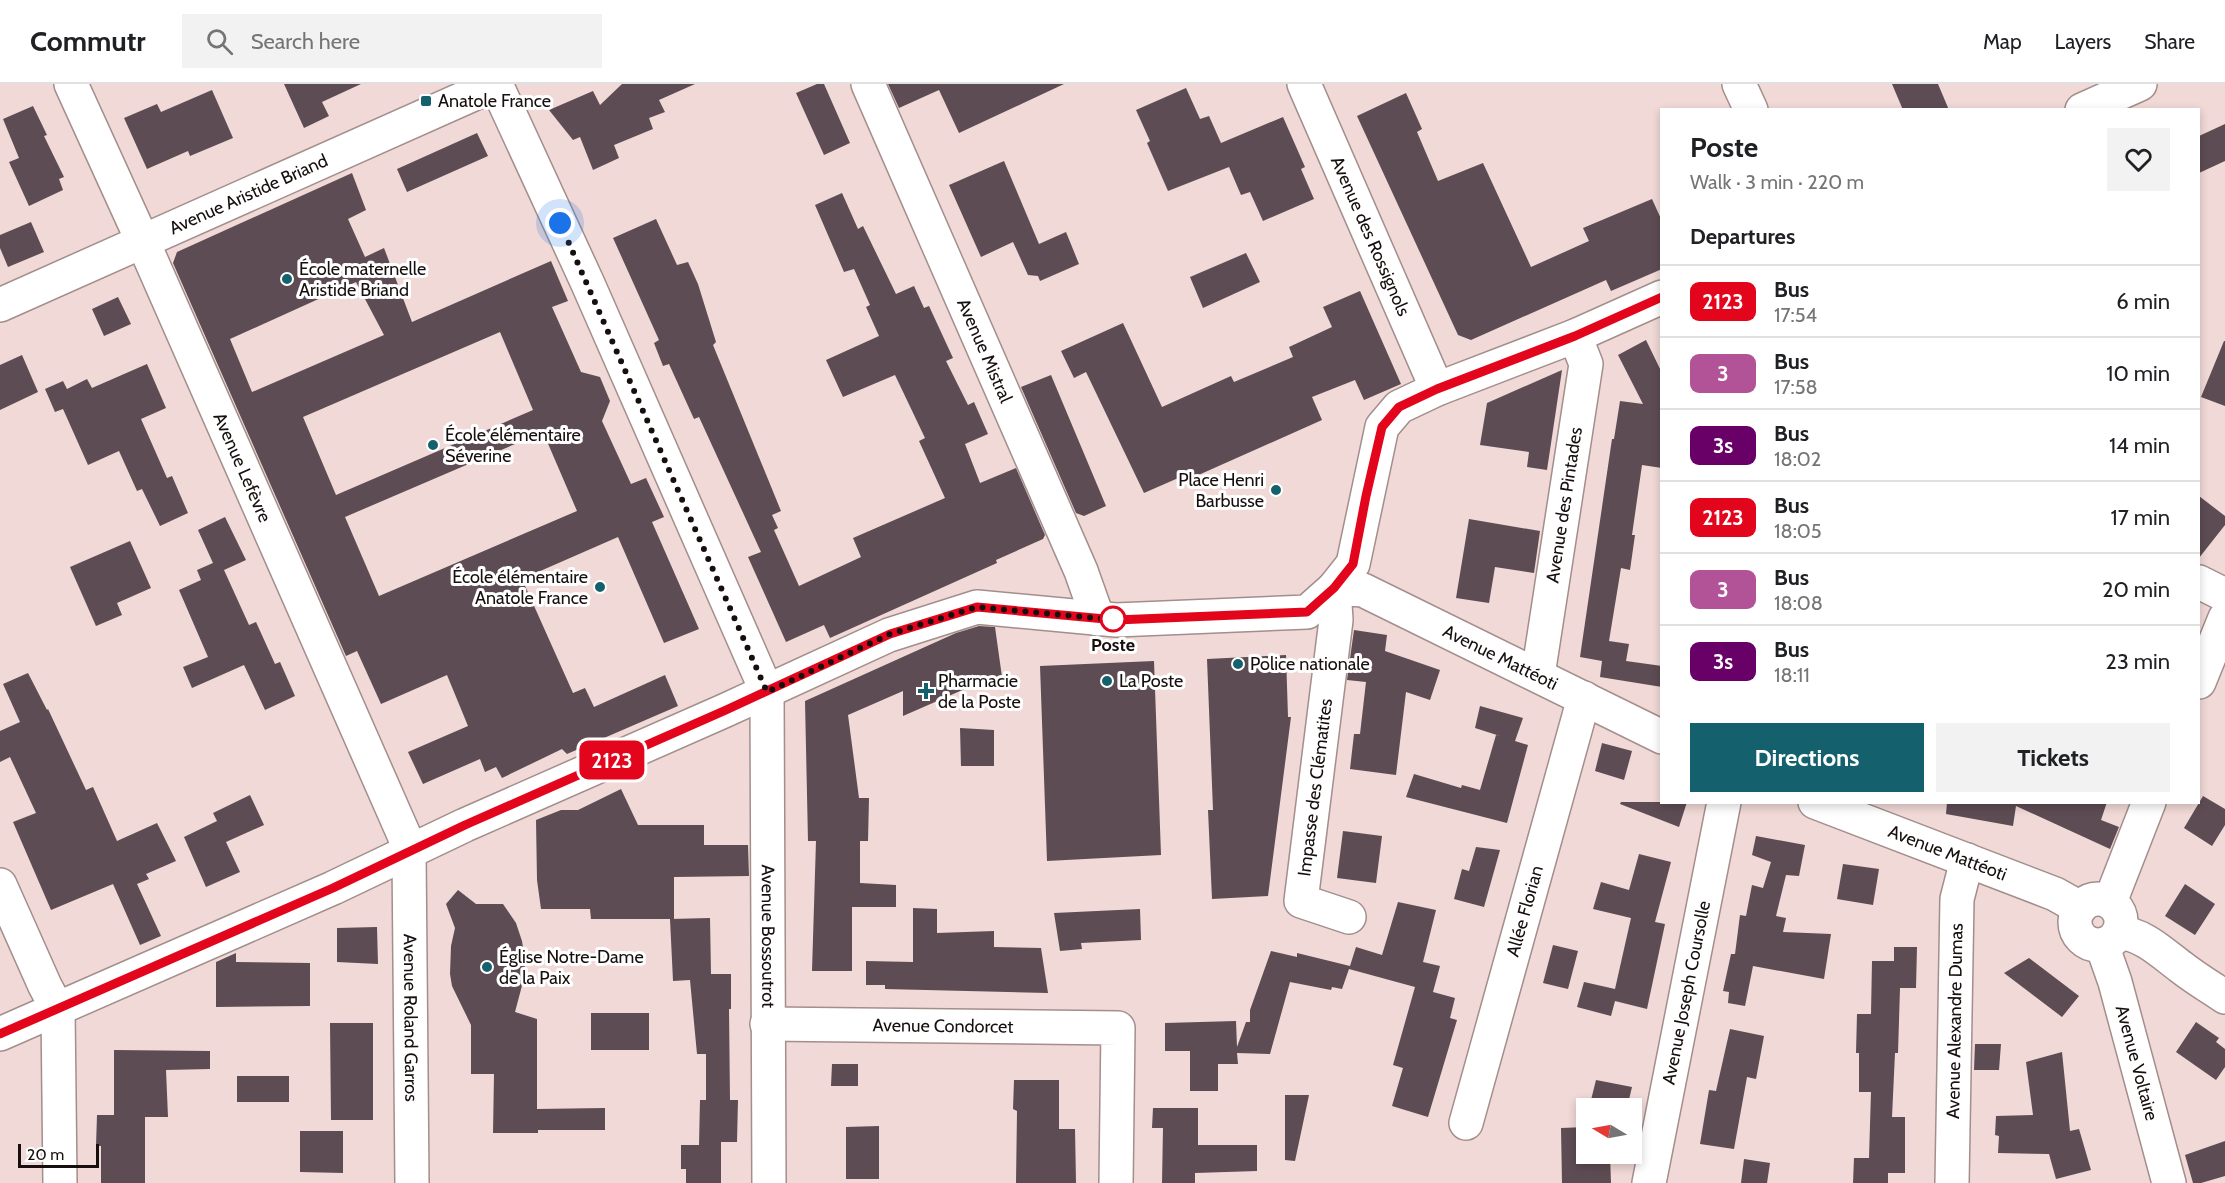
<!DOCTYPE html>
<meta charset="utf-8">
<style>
:root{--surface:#fff;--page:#f2f2f2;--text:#202124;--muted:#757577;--line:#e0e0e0;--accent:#14606c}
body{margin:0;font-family:Cabin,sans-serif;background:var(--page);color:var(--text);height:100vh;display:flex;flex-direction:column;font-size:22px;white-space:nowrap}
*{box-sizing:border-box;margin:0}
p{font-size:20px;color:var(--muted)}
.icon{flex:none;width:33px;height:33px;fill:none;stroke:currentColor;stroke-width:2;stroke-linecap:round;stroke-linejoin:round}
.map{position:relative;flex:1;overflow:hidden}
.panel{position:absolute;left:1660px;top:24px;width:540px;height:696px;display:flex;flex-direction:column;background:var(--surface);border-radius:0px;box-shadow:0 3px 9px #0003}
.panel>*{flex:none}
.badge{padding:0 12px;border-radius:9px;font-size:21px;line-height:39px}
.needle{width:39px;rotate:280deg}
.tools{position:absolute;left:1576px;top:1014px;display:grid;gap:12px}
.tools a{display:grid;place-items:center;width:66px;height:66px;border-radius:0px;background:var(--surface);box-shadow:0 3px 9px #0003;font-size:30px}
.scale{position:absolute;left:18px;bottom:15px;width:81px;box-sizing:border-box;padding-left:6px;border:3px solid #160f0e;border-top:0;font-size:16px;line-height:21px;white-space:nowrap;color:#160f0e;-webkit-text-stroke:4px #fff;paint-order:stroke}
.you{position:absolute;width:30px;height:30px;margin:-15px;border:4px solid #fff;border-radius:50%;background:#1a73e8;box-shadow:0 0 0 9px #1a73e833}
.map>.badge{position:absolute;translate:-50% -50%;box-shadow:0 0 0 3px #fff}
h2{padding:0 30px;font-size:22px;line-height:54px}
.round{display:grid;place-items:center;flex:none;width:63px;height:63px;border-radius:0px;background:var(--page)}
.summary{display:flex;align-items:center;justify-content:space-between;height:102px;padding:0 30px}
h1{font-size:28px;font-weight:700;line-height:45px}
.primary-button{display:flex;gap:12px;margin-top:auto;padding:12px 30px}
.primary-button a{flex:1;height:69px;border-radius:0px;background:var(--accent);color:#fff;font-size:24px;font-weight:700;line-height:69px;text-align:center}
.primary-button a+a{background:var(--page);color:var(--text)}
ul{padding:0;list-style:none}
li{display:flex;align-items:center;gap:18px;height:72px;padding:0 30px;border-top:2px solid var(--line)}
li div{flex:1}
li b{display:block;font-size:22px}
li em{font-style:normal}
li .badge{min-width:66px;font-weight:700;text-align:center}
header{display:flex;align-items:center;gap:36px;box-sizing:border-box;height:84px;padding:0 30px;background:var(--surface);border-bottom:2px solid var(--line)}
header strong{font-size:28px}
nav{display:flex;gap:33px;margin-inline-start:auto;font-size:21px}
.search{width:420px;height:54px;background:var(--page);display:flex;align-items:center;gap:15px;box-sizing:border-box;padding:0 21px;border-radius:0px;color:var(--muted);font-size:22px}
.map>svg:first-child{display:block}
.building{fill:#5d4c53;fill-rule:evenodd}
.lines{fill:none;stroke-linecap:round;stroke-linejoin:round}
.minor-casing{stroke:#a38e8c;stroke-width:36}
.minor{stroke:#fff;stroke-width:33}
.line-casing{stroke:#fff;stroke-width:14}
.line{stroke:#e3051c;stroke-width:9}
.walk{stroke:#160f0e;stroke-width:6;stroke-dasharray:0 10.8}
.poi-dot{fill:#14606c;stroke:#fff;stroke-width:2}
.stop-dot{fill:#fff;stroke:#e3051c;stroke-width:3}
.labels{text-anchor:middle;stroke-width:6;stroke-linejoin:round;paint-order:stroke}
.poi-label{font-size:18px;fill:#160f0e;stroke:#fff;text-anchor:start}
.street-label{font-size:18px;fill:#160f0e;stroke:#fff}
.stop-label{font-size:18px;font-weight:bold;fill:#160f0e;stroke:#fff}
</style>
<header>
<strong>Commutr</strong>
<div class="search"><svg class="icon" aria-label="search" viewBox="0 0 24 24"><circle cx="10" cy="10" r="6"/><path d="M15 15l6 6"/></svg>Search here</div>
<nav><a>Map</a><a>Layers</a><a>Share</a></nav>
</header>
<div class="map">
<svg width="2225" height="1099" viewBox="0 0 2225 1099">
<rect width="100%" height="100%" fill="#f0d9d6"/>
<path class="building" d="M284,0H361L322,18L329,32L304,44Z
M622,0H695L659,16L665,28L649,34L653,45L614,61L619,74L593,86L580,53L573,56L549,26L593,7L600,21Z
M817,0H824L850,59L824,71L796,9Z
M888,0H1064L959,49L939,6L899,24Z
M1892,0H1938L1949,26H1903Z
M1186,4L1200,35L1209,32L1221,59L1283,33L1305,83L1301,85L1314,115L1263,137L1250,108L1241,111L1229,83L1168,107L1147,59L1150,57L1136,26Z
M212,6L233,54L190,72L188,67L147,85L124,34L157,20L161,28Z
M1406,9L1422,45L1417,48L1438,97L1483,79L1531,183L1589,157L1583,144L1652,115L1662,137V185L1611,207L1606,196L1471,256L1458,251L1357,32Z
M33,22L47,51L44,52L64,93L59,95L63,106L29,122L9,78L19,74L3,35Z
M2225,40V77L2199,89V52Z
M477,49L488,72L407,108L397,85Z
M1004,77L1039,160L1066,148L1079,180L1040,197L1038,192L1028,191L1013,158L981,173L949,101Z
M352,89L366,126L348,135L365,173L384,164L412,238L551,177L568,217L552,223L581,288L600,293L610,317L602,337L631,400L646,394L664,433L652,438L699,545L664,559L618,453L522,495L573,609L585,604L594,623L665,591L678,622L567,670L562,665L502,694L496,683L485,688L480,675L423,700L408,668L468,642L447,591L381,620L357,567L346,572L173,179L177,168ZM356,198L384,251L252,308L230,255ZM500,248L533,326L336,411L303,333ZM543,348L577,427L379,512L345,433Z
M842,109L858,145L863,142L896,210L914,202L924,224L929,222L953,274L946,277L968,321L974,318L988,350L965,360L980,399L1016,384L1045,451L1043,455L996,476L997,479L830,554L824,541L786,558L748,473L761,468L699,333L694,335L669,280L663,282L654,259L659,256L613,154L656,135L677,181L688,178L698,200L716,258L713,261L781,427L772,431L778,444L774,446L799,502L861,473L853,454L945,414L919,357L925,354L895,291L843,313L826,276L879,252L866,223L870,221L854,185L844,188L815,121Z
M31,138L44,168L8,183L0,164V151Z
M1246,169L1260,198L1203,224L1190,193Z
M1360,207L1401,300L1364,316L1355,296L1312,313L1322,336L1194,393L1192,388L1144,409L1086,288L1074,294L1061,267L1123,239L1162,323L1231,292L1234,298L1293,273L1289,263L1332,243L1323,223Z
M118,213L131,240L104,252L92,225Z
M1646,256L1662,289V384L1642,381L1632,451H1635L1630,486L1621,484L1609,557L1629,560L1626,577L1662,582V603L1600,593L1602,577L1580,573L1612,355H1614L1620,317L1643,320L1618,271Z
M2224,257H2225V322L2201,313Z
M22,271L38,308L0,326V281Z
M147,280L166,324L141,335L167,394L172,392L188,429L160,442L142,405L137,407L119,367L88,381L63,325L55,328L45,305L63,297L67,305L87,295L92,304Z
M1562,286L1547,386L1527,383L1529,368L1480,361L1487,319Z
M1051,291L1106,422L1084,432L1076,429L1021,303Z
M2199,412L2225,432V441L2199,474Z
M225,433L246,476L224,486L249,541L256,538L275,580L280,578L295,612L265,626L244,581L192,604L183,583L208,573L179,506L201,496L197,486L213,479L198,446Z
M1469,435L1540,447L1534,489L1495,483L1489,519L1456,514Z
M130,457L151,504L117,519L122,531L96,542L70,483Z
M979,542L995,543L1002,593L967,600V604L903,632V607L848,631L859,714H869L868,757H860V799L896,801V823H852V887H812L816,757H808L805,617L956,549Z
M1354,546L1387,551L1385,567L1440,586L1430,616L1406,608L1396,691L1350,685L1354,650H1360L1366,598L1347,596Z
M1286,571L1288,633H1291L1268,812L1212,815L1208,726H1213L1207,575Z
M1154,577L1161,771L1047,777L1040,582Z
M28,589L47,626L48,625L86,706L93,703L117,757L157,739L176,777L146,790L149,795L137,800L161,852L140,861L113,800L51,826L13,738L36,729L10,673L0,678V647L20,638L3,600Z
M1480,622L1523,634L1515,657L1528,661L1507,739L1406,713L1414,690L1461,704L1462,701L1480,706L1496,651L1500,652L1475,644Z
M960,644L994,646V682H961Z
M1602,659L1632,667L1624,696L1595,687Z
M621,705L638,741H704V761H748L749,792L674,793V835H591L590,825H541L537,796L536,736L561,726H578Z
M250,711L264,741L226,758L240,788L206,803L184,753L217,737L213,729Z
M2203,712L2225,725V741L2212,762L2184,744Z
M1621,718H1687L1679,743L1620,720Z
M1947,718H2107L2101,736L2119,743L2110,765L2016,722L2013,742L1946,730Z
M1343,747L1382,752L1376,799L1337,794Z
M1756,752L1805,761L1799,792L1786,791L1776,832L1786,834L1783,848L1831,850L1824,895L1753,882L1745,922L1728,919L1729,908L1723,907L1731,870H1735L1740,831L1746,832L1752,801L1763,804L1771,778L1752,771Z
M1476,763L1500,766L1484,823L1454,815L1462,785L1469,787Z
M1639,770L1671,778L1655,838L1665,840L1647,925L1615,917L1611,932L1577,923L1584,898L1615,905L1631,834L1593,825L1601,798L1629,806Z
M1843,780L1879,785L1873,821L1837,815Z
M2185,800L2215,820L2195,851L2165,832Z
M458,806L476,820H503L516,839L522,857L525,876L524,894L515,928L537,935V1025L605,1024V1046H538V1049H493L494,990H471V941L452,902L450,890L451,862L455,844L446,820Z
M1398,818L1436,826L1423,878L1440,882L1433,908L1455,914L1450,934L1457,936L1428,1033L1392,1022L1403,984L1393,981L1415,903L1349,885L1342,905L1332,903L1331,906L1290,898L1270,970L1237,969L1238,980H1218V1007H1190V967H1165V939L1236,937L1237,963L1246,938H1250V926L1271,867L1297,873V869L1350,882L1356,863L1382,871Z
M913,824L937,825V849L994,847V863L1041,864L1048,909L885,905V901H866V877L913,878Z
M1140,825L1141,856L1081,859L1082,865L1060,867L1054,829Z
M710,834L711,890H731V925H729L730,1016H738L737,1058H721V1099H686V1085H681V1061H699L700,1016H706V970H697L690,896L673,897L670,835Z
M377,843L378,880L337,878V844Z
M1553,861L1578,867L1568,905L1543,899Z
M1894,863H1917L1916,904H1900L1898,969H1895L1892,1033H1905V1089H1888V1099H1853L1854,1074H1869L1871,1008H1859V969H1856L1857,930H1871L1872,877H1894Z
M236,869V878L310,879V922L216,923V878Z
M2029,874L2079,912L2062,933L2004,889Z
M591,929H649V966H591Z
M2196,938L2219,954L2216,958L2225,965V983L2216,996L2176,968Z
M330,939H373V1036H331Z
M1730,945L1764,952L1756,995L1747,993L1734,1065L1700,1060L1709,1006L1716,1007Z
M1975,960H2001L1999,986H1974Z
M114,966L210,967V985L166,986L168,1033H145V1099H101V1062H96L97,1031H114Z
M2062,968L2070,1047L2079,1045L2091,1086L2056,1095L2049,1070L1998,1069L1999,1052L1995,1051L1996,1032L2033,1031L2026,978Z
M832,980H858V1002H831Z
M237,992H289V1018H237Z
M1014,996H1059V1045H1075L1076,1099H1016L1017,1027L1013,1025Z
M1596,996L1632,1003L1627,1024H1589Z
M1285,1011H1309L1295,1077L1285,1076Z
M1153,1024H1198V1061H1257V1087L1195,1089V1099H1162L1163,1044H1152Z
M879,1042V1095H846V1043Z
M1587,1043V1070H1610L1611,1099H1562L1561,1044Z
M300,1047H343V1089L300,1088Z
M2225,1057V1092L2201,1099H2193L2185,1071Z
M1744,1075L1770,1079L1767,1099H1741Z"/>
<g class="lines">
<defs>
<g id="minor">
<path id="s1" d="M71,0L143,158L404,751L409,768L412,1099"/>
<path id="s2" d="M496,0L588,200L767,608L769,1099"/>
<path id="s3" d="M868,0L1081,487L1098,535"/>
<path id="s4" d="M1304,0L1437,305"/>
<path d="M1739,0L1751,26"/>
<path d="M2082,26L2140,0"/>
<path id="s5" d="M0,221L496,0"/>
<path d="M2199,498L2225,511"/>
<path id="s6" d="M1538,591L1586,280L1575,252"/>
<path d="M2199,598L2225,534"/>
<path id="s7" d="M1815,718L2055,810L2080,824"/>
<path d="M0,801L45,902L58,926L60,1099"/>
<circle cx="2098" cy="838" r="23"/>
<path d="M2110,818L2149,718"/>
<path id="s8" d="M1349,833L1301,817L1336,536L1334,504L1363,506L1662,653"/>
<path d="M2119,848C2144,851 2161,868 2181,883C2195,894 2210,903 2225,913"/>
<path id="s9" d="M2102,861L2115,898L2169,1099"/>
<path id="s10" d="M767,940L1118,944L1116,1099"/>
<path d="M0,950L333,804L465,741L726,626L889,551L977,523L1116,536L1307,528L1334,504L1353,480L1382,343L1399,323L1437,305L1575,252L1662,213"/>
<path id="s11" d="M1466,1039L1584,614"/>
<path id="s12" d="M1649,1099L1724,718"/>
<path id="s13" d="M1952,1099L1957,815L1967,776"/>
</g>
</defs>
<use href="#minor" class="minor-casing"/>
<use href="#minor" class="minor"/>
</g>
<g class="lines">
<defs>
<path id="line" d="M0,950L333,804L465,741L726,626L890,550L977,523L1116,536L1307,528L1334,504L1353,480L1366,412L1382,343L1399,323L1437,305L1575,252L1662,213"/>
</defs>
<use href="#line" class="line-casing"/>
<use href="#line" class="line"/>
<path class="walk" d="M560,139L767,608L890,550L977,523L1116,536L1113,535"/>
</g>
<g class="poi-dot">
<rect x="420" y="11" width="12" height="12" rx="3"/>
<circle cx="287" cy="195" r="6"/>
<circle cx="433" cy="361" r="6"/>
<circle cx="1276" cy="406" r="6"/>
<circle cx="600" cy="503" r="6"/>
<circle cx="1238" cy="580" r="6"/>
<circle cx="1107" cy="597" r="6"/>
<path d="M923 598h6v6h6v6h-6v6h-6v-6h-6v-6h6z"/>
<circle cx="487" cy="883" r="6"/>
</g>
<circle class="stop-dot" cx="1113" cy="535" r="12"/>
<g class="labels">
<g class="poi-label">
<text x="438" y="23">Anatole France</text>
<text x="299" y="191">École maternelle<tspan x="299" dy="21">Aristide Briand</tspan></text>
<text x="445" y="357">École élémentaire<tspan x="445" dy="21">Séverine</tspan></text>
<text x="1264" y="402" text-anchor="end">Place Henri<tspan x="1264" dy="21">Barbusse</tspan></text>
<text x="588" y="499" text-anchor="end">École élémentaire<tspan x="588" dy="21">Anatole France</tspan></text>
<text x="1250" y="586">Police nationale</text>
<text x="938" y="603">Pharmacie<tspan x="938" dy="21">de la Poste</tspan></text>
<text x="1119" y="603">La Poste</text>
<text x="499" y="879">Église Notre-Dame<tspan x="499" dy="21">de la Paix</tspan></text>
</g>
<g class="street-label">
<text dy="6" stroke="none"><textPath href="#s5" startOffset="272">Avenue Aristide Briand</textPath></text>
<text dy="6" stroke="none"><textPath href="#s4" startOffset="166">Avenue des Rossignols</textPath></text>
<text dy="6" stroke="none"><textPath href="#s3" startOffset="291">Avenue Mistral</textPath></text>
<text dy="6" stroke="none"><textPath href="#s1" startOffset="420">Avenue Lefèvre</textPath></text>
<text dy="6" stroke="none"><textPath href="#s6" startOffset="172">Avenue des Pintades</textPath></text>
<text dy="6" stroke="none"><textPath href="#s8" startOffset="548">Avenue Mattéoti</textPath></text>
<text dy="6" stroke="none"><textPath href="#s8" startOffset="165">Impasse des Clématites</textPath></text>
<text dy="6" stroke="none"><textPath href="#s7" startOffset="142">Avenue Mattéoti</textPath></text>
<text dy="6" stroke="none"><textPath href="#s11" startOffset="220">Allée Florian</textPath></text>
<text dy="6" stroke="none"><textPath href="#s2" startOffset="910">Avenue Bossoutrot</textPath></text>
<text dy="6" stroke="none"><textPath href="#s12" startOffset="194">Avenue Joseph Coursolle</textPath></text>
<text dy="6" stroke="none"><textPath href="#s1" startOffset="1005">Avenue Roland Garros</textPath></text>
<text dy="6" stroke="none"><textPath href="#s13" startOffset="162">Avenue Alexandre Dumas</textPath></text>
<text dy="6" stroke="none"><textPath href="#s10" startOffset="176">Avenue Condorcet</textPath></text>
<text dy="6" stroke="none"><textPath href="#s9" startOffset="123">Avenue Voltaire</textPath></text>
</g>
<g class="stop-label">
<text x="1113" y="567">Poste</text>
</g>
</g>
</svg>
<div class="tools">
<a><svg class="needle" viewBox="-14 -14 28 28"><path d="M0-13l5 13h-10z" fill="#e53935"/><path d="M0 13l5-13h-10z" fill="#757577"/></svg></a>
</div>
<div class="scale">20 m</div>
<div class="you" style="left:560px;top:139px"></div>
<b class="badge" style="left:612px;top:676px;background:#e3051c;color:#fff">2123</b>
<section class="panel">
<div class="summary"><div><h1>Poste</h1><p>Walk · 3 min · 220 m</p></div><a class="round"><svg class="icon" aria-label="heart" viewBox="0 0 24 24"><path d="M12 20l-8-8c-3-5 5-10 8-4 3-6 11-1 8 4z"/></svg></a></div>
<h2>Departures</h2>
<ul>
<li><span class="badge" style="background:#e3051c;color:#fff">2123</span><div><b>Bus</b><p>17:54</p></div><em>6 min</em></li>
<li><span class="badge" style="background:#b25397;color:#fff">3</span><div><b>Bus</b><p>17:58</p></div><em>10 min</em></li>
<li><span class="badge" style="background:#680068;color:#fff">3s</span><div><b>Bus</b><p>18:02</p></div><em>14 min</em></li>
<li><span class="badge" style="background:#e3051c;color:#fff">2123</span><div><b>Bus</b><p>18:05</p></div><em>17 min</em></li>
<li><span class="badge" style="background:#b25397;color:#fff">3</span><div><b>Bus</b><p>18:08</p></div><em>20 min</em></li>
<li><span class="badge" style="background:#680068;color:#fff">3s</span><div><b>Bus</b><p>18:11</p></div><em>23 min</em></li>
</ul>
<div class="primary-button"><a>Directions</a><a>Tickets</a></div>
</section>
</div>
